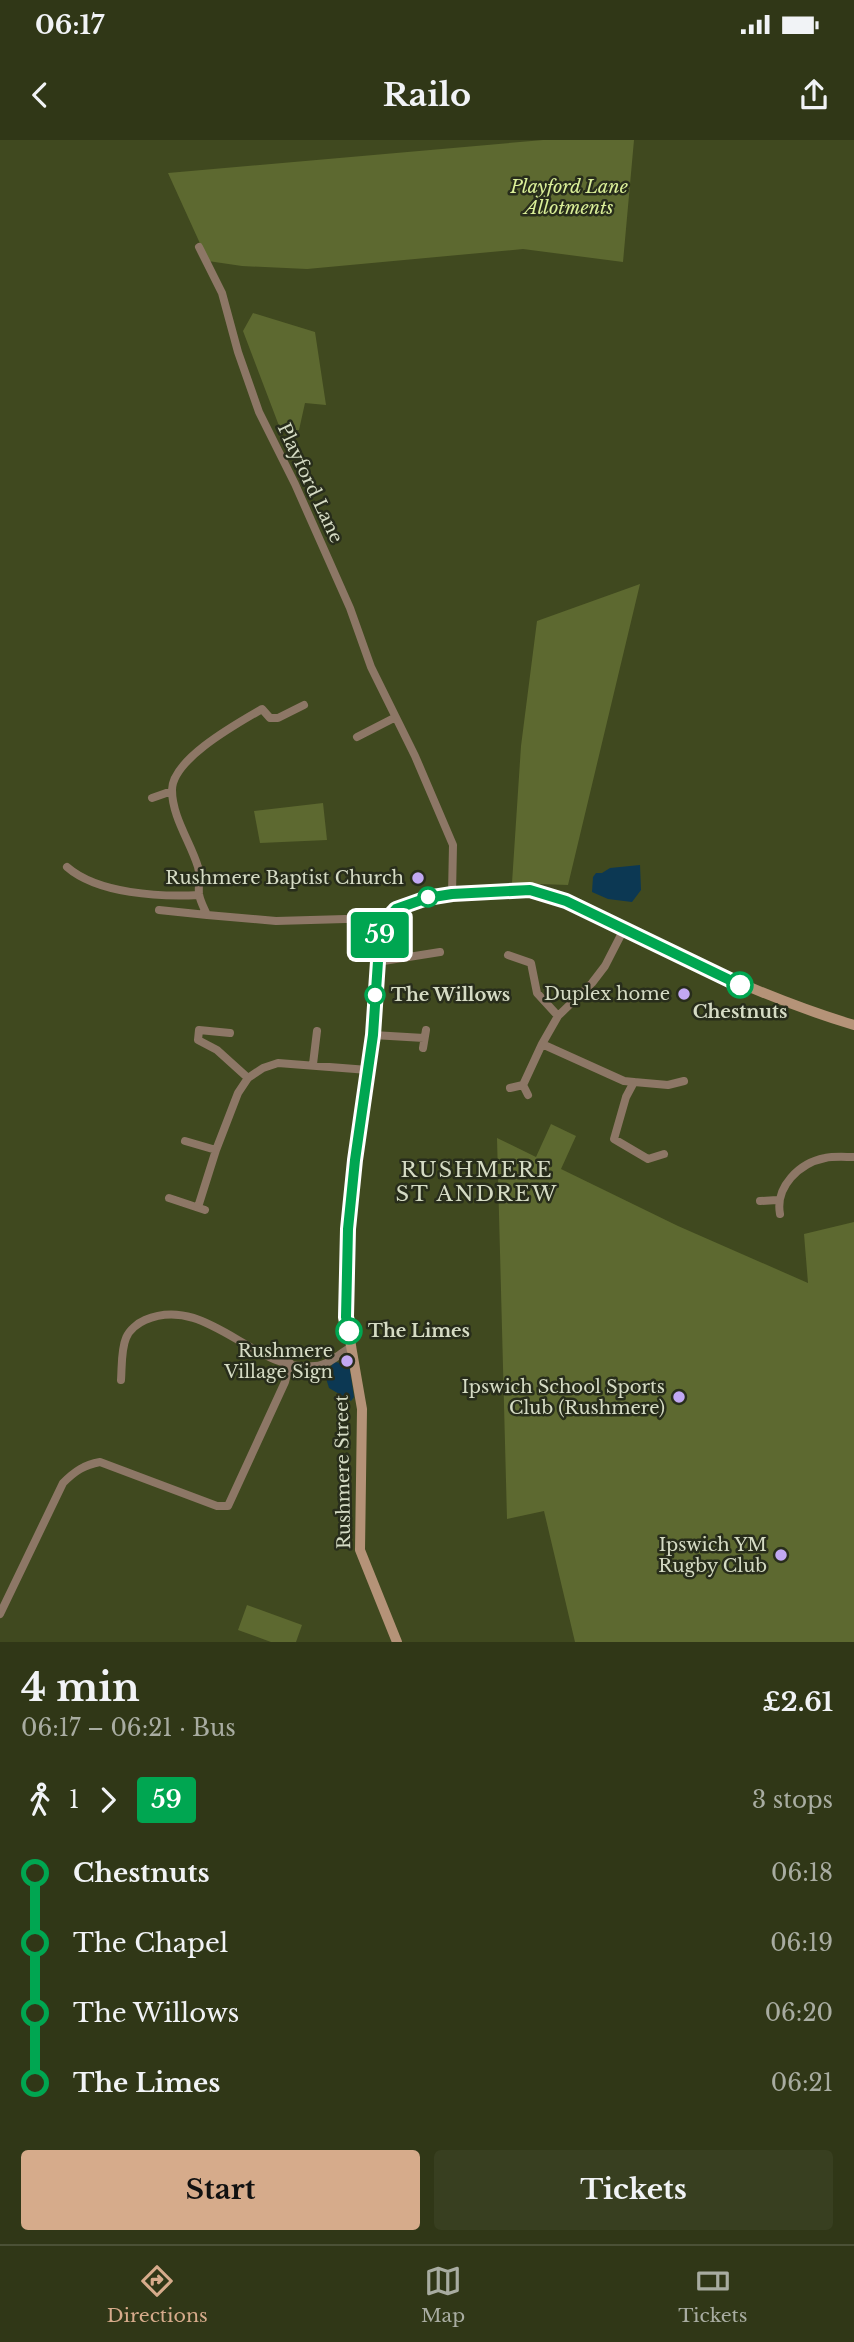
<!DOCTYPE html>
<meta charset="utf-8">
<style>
:root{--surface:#303717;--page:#383f20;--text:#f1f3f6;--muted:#a8aca1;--line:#4b5136;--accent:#d6ab8b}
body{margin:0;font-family:"Libre Baskerville",serif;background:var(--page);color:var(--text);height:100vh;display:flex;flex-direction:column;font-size:26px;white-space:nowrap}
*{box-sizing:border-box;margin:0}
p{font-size:23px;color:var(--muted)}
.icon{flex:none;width:38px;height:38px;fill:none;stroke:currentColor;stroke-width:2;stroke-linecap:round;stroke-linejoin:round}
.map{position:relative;height:1502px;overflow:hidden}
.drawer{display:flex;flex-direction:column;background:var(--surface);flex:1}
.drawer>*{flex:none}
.badge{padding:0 14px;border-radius:5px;font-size:24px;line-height:46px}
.map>.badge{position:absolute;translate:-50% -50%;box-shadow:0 0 0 4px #fff}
.legs{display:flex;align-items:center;gap:10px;height:77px;padding:0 21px;font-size:23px}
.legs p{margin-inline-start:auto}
.headline{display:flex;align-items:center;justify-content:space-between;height:119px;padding:0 21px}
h1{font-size:38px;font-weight:800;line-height:52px}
.button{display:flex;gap:14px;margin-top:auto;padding:14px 21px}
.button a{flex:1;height:80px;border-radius:7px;background:var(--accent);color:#111;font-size:28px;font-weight:800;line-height:80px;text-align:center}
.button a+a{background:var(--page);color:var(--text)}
ul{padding:0 21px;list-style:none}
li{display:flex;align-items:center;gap:24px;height:70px;font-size:26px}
li i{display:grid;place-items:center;width:10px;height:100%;margin:0 9px;background:currentColor}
li i::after{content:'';width:18px;height:18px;margin:-9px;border:5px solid;border-radius:50%;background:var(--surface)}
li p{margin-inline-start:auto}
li:first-child i{background:linear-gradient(#0000 50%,currentColor 0)}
li:last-child i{background:linear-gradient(currentColor 50%,#0000 0)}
.status{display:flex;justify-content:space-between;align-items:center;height:49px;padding:0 35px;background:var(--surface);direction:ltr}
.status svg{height:19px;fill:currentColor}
header{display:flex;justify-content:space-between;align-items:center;height:91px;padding:0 21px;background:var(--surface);font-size:32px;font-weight:800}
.tabs{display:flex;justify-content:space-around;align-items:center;height:98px;border-top:2px solid var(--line);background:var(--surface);font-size:19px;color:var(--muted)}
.tabs a{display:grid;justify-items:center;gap:4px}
.tabs .on{color:var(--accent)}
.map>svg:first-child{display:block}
.green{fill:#5d6930}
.water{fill:#0c3853}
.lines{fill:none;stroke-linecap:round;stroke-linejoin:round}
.street{stroke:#8d7766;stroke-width:8}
.secondary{stroke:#b59378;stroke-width:10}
.line-1-casing{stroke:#fff;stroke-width:16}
.line-1{stroke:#00a651;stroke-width:10}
.poi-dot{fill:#c2a8f3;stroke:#282d1b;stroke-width:2.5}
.stop-1-dot{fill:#fff;stroke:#00a651;stroke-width:3.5}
.labels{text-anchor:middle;stroke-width:5;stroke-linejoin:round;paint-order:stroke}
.park-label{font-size:18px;font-style:italic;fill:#daef98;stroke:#282d1b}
.street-label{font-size:18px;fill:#d5dbc4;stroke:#282d1b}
.poi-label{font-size:18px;fill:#d5dbc4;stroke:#282d1b;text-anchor:end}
.stop-label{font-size:18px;font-weight:bold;fill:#d5dbc4;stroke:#282d1b;text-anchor:start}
.quarter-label{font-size:21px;letter-spacing:2px;fill:#d5dbc4;stroke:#282d1b}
</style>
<div class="status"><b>06:17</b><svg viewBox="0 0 49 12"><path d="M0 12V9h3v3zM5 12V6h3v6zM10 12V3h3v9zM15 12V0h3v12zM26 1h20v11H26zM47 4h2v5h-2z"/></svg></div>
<header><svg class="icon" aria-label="back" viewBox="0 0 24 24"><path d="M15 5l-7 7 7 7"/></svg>Railo<svg class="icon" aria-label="share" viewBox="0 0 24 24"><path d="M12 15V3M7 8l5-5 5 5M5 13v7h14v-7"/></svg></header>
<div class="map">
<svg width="854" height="1502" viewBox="0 0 854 1502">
<rect width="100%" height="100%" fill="#40491f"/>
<path class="green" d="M543,0H634L623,122L523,109L307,129L242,126L208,121L168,33Z
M253,173L315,192L326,265L305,263L299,290L281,291L243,191Z
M640,444L568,745L512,743L521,606L537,481Z
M323,663L327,700L260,703L254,671Z
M551,984L576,996L561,1029L678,1086L808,1143L804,1094L854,1082V1502H575L544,1371L507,1379L497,998L536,1017Z
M247,1465L302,1485L296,1502H271L238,1490Z"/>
<path class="water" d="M640,725L641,750L632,762L608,759L592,752L593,737L596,733H602L610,728Z
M334,1222L349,1224L354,1257L351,1261L329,1248L325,1235Z"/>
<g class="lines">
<path class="street" d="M199,107L222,153L238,212L259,272L295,344L350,468L371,527L415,616L453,705L452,754
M304,565L278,578H270L262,569C238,583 172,619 172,650C172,677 191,703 198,727C201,736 198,745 199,754C200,761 204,768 207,775L276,781L380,778L386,780
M357,597L394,578
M152,658L172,651
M67,727C98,754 160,757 199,755
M159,770L207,775
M624,789L605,826L592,843L558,876L542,904L624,941L634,942L626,957L614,999L648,1019L664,1014
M508,815L531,823L537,853L558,876
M377,822L440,812
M230,893L199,890L198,900L217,910L248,938
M373,895L424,898
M423,908L426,890
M313,924L317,891
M634,942L668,945L684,941
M523,945L542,904
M510,948L523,945L528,955
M185,1001L216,1010
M169,1058L205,1070
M760,1061L777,1060
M198,1067L216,1010L238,953L248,938L263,928L278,923L368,930
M780,1074C775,1047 799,1023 825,1018C834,1016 845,1017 854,1017
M121,1240C122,1226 121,1210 126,1198C129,1190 138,1183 145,1180C207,1153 254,1233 315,1226C329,1225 341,1213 352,1206
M0,1474L63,1343C75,1331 84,1325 100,1322L217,1366H228L285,1242L290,1223"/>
<path class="secondary" d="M397,1502L360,1410L362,1269L346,1177L348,1089L355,1020L373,895L380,792C384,784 387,776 395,770C418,753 502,746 530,751C572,757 624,788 662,807C725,838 787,865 854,885"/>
</g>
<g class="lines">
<defs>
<path id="line-1" d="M349,1191L346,1177L348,1089L355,1020L373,895L380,792L386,780L396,769L427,758L452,754L530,750L566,761L740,845"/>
</defs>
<use href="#line-1" class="line-1-casing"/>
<use href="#line-1" class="line-1"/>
</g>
<g class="poi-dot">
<circle cx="418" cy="738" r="7"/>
<circle cx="684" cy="854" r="7"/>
<circle cx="347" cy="1221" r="7"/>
<circle cx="679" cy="1257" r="7"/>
<circle cx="781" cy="1415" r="7"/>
</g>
<g class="stop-1-dot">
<circle cx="428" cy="757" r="9"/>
<circle cx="740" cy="845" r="12"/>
<circle cx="375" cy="855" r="9"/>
<circle cx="349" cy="1191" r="12"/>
</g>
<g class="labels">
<g class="park-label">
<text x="569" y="53">Playford Lane<tspan x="569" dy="21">Allotments</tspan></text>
</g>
<g class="street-label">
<text transform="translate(310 343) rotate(65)" y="6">Playford Lane</text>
<text transform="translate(343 1332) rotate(-91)" y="6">Rushmere Street</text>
</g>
<g class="poi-label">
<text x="404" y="744">Rushmere Baptist Church</text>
<text x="670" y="860">Duplex home</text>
<text x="333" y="1217">Rushmere<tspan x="333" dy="21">Village Sign</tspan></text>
<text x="665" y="1253">Ipswich School Sports<tspan x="665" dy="21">Club (Rushmere)</tspan></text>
<text x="767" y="1411">Ipswich YM<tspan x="767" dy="21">Rugby Club</tspan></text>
</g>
<g class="stop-label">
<text x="391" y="861">The Willows</text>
<text x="740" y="878" text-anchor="middle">Chestnuts</text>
<text x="368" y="1197">The Limes</text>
</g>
<g class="quarter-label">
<text x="477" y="1037">RUSHMERE<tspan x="477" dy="24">ST ANDREW</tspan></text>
</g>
</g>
</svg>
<b class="badge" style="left:380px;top:795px;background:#00a651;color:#fff">59</b>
</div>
<section class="drawer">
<div class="headline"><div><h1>4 min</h1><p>06:17 – 06:21 · Bus</p></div><b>£2.61</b></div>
<div class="legs"><svg class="icon" aria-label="walk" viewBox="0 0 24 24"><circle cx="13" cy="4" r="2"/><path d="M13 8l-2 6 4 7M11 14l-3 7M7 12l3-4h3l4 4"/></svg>1<svg class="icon" aria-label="forward" viewBox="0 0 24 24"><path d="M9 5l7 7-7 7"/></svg><b class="badge" style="background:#00a651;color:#fff">59</b><p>3 stops</p></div>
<ul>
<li><i style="color:#00a651"></i><b>Chestnuts</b><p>06:18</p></li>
<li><i style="color:#00a651"></i><span>The Chapel</span><p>06:19</p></li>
<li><i style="color:#00a651"></i><span>The Willows</span><p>06:20</p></li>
<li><i style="color:#00a651"></i><b>The Limes</b><p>06:21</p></li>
</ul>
<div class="button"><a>Start</a><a>Tickets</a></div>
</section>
<nav class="tabs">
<a class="on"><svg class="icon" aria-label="directions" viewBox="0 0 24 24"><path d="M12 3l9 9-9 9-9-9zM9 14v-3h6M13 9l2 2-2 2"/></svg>Directions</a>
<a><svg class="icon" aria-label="map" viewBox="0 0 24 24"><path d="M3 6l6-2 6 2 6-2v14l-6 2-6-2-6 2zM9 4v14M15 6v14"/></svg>Map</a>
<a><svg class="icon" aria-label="tickets" viewBox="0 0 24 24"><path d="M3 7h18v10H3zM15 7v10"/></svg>Tickets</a>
</nav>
